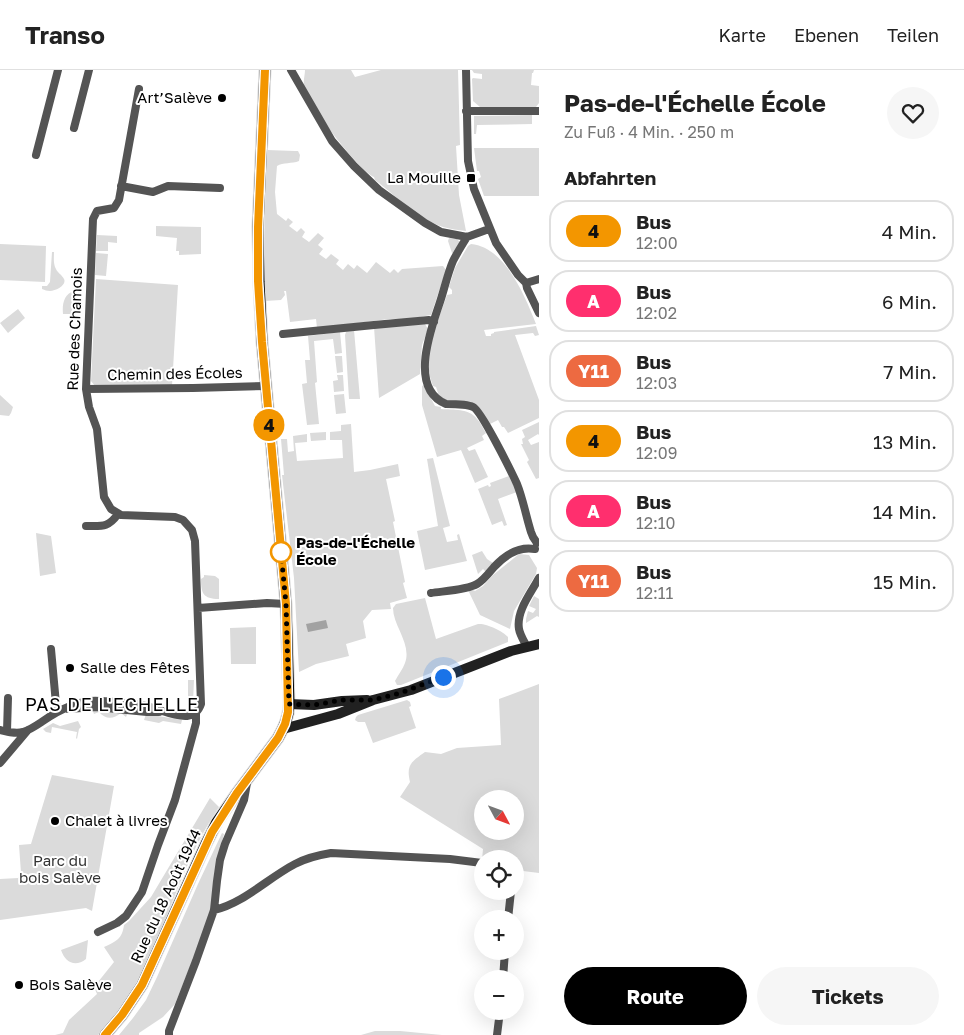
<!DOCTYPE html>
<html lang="de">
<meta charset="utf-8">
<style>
:root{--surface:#fff;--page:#f6f6f6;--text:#222;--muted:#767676;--line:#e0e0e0;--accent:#000}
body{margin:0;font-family:"Golos Text",sans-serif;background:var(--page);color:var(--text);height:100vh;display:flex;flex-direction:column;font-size:19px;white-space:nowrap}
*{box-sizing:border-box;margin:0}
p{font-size:16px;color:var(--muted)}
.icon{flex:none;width:28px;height:28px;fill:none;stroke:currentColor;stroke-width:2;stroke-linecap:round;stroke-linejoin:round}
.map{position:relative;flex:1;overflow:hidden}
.side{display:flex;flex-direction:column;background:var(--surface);width:425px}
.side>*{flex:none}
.badge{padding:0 10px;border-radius:16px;font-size:18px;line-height:32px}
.needle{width:32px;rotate:131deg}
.buttons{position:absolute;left:474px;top:720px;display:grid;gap:10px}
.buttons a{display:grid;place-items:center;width:50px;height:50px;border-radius:50%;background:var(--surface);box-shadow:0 5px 20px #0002;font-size:25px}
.you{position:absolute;width:25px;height:25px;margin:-12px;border:4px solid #fff;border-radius:50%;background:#1a73e8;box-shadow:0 0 0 8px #1a73e833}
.map>.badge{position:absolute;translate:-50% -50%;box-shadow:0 0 0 2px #fff}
h2{padding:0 25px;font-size:19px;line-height:45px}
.round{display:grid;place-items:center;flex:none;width:52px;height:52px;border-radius:26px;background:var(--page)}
.overview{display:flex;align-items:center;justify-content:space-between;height:85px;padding:0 25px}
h1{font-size:24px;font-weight:700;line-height:38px}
.cta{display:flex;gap:10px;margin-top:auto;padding:10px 25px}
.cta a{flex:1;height:58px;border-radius:30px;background:var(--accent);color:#fff;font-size:20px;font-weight:700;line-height:58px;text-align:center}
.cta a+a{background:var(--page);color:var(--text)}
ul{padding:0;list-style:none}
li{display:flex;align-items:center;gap:15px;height:62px;margin:0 10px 8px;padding:0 15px;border:2px solid var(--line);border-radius:20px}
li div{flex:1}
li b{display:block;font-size:19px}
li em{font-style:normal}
li .badge{min-width:55px;font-weight:700;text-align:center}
header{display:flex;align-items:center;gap:30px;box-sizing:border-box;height:70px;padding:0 25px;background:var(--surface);border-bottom:1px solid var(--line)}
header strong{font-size:24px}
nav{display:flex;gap:28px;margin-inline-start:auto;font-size:18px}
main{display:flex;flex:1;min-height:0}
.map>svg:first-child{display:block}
.green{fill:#dbdbdb;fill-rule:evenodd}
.water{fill:#a2a2a2}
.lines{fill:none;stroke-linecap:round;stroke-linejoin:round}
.primary-casing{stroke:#dbdbdb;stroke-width:13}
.minor{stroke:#545454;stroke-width:8}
.secondary{stroke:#212121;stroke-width:10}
.primary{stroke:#000;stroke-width:11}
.line-casing{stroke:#fff;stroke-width:11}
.line{stroke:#f39600;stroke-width:8}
.walk{stroke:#000;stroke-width:5;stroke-dasharray:0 9}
.poi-dot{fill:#000;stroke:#fff;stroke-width:2}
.stop-dot{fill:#fff;stroke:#f39600;stroke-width:2.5}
.labels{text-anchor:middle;stroke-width:4;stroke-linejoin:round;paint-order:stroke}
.poi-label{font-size:15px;fill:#000;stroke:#fff;text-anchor:start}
.street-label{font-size:15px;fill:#000;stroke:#fff}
.stop-label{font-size:15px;font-weight:bold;fill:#000;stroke:#fff;text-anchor:start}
.park-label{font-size:15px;fill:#323232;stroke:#fff}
.quarter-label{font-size:18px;letter-spacing:1px;fill:#000;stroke:#fff}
</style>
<header>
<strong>Transo</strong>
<nav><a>Karte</a><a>Ebenen</a><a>Teilen</a></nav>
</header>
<main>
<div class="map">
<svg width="539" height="965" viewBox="0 0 539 965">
<rect width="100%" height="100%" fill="#fff"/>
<path class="green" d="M305,0H351L355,7L381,0H458L460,75L456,76L459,125L466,161C458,160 450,159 443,157C417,148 396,126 375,110L374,107C358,100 307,33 304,16C303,11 305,5 305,0Z
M472,0H534L533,3H532L531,15L539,16V33L536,37H480L473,31L472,9L473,8L482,9V4L474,3Z
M532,45V54L477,55L476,64H474V46Z
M474,78H539V126H484L478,109L481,107L479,101H477Z
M267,80L295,81H298L300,85L299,91C292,94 283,92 277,96L275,122L277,144L286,151L288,148L293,152L289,156L297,162L301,158L305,162L302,167L309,172L318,163L324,168L318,175L323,179L319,184L326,189L331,184L339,190L336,194L343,200L348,194L354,199L357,195L367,203L376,192L390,203L394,199L398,203L402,199L443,196L446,200L431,245L408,249H389L317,258L316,249L290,252L286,221H284L285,225L281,230L265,231L264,219L265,142Z
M156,156L201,157V184L179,185V181H176L177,168L156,166Z
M97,165L117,166V173L108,172V181H96Z
M449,168L457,169L460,172L454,184L452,183L448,171Z
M0,174L46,176L45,212L0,210Z
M471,174C505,177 525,226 536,254L484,260L486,266H491V264L494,263V262L536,256L539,265L535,266L533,263L515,265L539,330V348L508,363L504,357H502L498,350L488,355L476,334L448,331L439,326L436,317L433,316L430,307L427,288L432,267L447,225L452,224V220L449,217L455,198L468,176Z
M52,182H54C54,187 53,194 56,199C57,202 62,205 64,209C67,215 56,221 50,221C47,221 45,220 42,219V216H47L50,212Z
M96,183L108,184L106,206L95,205Z
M96,209L178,215L172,316H95L91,311Z
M74,221L80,226L79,244H63C62,234 64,224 74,221Z
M18,239L25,248L8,263L0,253Z
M425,254L428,259L422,275L420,304L379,328L374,257Z
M349,259L354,260L360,329H349L345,265L346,262Z
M340,262L342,283L335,284L333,269L314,271L317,312L315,313L319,354L307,355L302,314L307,313L305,290H310L308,266Z
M335,286H342L343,302L337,303Z
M337,305H343L344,321L334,322L333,311L338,310Z
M424,315L435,336L441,337V339C453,340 469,338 477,349C481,353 483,359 486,363L482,366L484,370L467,378L469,381L475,379L488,407L475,413L461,380L437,387L422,335V316Z
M344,324L346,343L336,344L334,325Z
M0,325L13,337L11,343L9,346L0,345Z
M539,352V365L538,364L528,370L531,375L539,372V408L536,409L527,392L529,390L521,374H523L522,369L525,367L522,360Z
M351,354L354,402L370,400L398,394L400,406L386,409L395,451L393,452L405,512L403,513L407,528L390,533L391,539L372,540L363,551L366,568L346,574L349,586L316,594L299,602L294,508L282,405H284L281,369H287L288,382L294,381L293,366L307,364V372L295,373L297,391L343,388L342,370H330V362L341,361V355Z
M326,362V370L311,371L310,363Z
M433,388L450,456L443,458L447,472L458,470L457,465L459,464L467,491L425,500L417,461L438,456L427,389Z
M509,406L517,422L498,429L507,455L504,456L502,451L492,455L478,419L488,415L489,417L491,416L490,413Z
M36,463L51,466L56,503L40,506Z
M482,481L487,489L493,493L486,502L483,499L478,504L472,485Z
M519,484L529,485L537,498L536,504L514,541L510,559L480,545L468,520L471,519L475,521L483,516L493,505Z
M204,505L215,506L219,509V529C203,529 201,523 201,509L204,507Z
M534,526L539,529V547L537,546L526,553V549L528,541L533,543L536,539L529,536Z
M425,528L436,569L478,554C486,553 503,561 508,567V572L401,615H397L395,611C398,605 403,599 405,593C412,574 393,556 393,538L396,534Z
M256,557V594H231L230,558Z
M188,610H194L193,632L188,637Z
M539,614V803L515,800V789H482V790L483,779L400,727L410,712C406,695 411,692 425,682L441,684L457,678L501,675L499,629ZM482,729H515V761H482Z
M407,630L410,632L411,636L409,637L416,658L373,673L365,652H358L355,650L356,647L358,645Z
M92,639L128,642L126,647L121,643C113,650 105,649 99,642L94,644Z
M146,644L182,650L181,654L163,651L159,653L144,650Z
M78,651L81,657L79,659L77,669L76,668L77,662L52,657L51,663L46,662L43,659L53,653L60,656Z
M52,705L114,716L92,841L86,838L0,850V809L18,808L21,803L19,775L31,774Z
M210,728L219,737C183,790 168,853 138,909C127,930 113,948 98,965H55L63,963L69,950L97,924L94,917L114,892L104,877C117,871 122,869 124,855L129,851L151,827Z
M222,763L224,764L215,801L210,846L175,934L163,947L139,963V965H119L133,948L146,930L157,907L198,814Z
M88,870L86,889C75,898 65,892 61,880Z
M375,961H400L442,965H361Z"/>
<path class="water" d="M326,550L328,558L308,562L306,554Z"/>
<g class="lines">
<defs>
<path id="primary" d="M105,965L122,945L142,915L206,774L217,752L237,723L278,668C284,657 289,647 289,634L286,534L262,272L259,212L258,157L265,0"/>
</defs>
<use href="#primary" class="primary-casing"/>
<path class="minor" d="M291,0L332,71L354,96L379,120L425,153L441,162L467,167L489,159
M466,0L468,91L474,119L496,173L518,205L526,213L527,218L539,243
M466,41H539
M74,58L89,0
M36,85L58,0
M121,116L153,122L168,116L220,118
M467,167C462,175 457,183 453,191C447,205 444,221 439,235C430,262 409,319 446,334C453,334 467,334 473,337C481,340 512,403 517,414C523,429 526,446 531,462L533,467L537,473
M526,213L539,209
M283,264L374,255L429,250L434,252
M86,319L193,318L266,316
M86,456C102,456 108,458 118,444
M431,523C444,521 467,520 477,514C484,510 489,503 494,497C505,485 519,476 535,479
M198,538L267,533L286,534
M527,577C524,571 520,565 519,559C516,541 531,523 539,508
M51,579L56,634L59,641
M68,639L96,637L147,642H159
M0,660C8,662 15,664 23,662C30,660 37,655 43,651C59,640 79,629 100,631C115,632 131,633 146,636C160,639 173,647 187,646C195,645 199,640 201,634L195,471L192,460L183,450L175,447L121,445L111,439L104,427L97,359L89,337L86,319L93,149L97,141L114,138L119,130L139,19
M7,661L8,628
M0,693L28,660
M214,840C244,833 268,808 295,794C306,788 319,785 331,783L450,789L482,793
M508,849L511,821
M98,862L117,853L126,846L142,822L158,775L175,730L196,653V642
M503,909L505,881
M169,965V961L196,891L214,840L217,811L220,790L225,774L244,730L247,713
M497,965L500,941"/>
<path class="secondary" d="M289,634L314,635L342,631L367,630
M283,659L338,644L373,630L411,620L511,581L539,574"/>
<use href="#primary" class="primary"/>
</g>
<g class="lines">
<defs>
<path id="line" d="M105,965L122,945L142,915L212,762L237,723L278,668L285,654L288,642L286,534L262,272L258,211V157L265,0"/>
</defs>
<use href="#line" class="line-casing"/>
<use href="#line" class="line"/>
<path class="walk" d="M281,482L286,534L289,634L314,635L342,630H373L400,623L443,607"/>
</g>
<g class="poi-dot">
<circle cx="222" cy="28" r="5"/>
<rect x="466" y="103" width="10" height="10" rx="2.5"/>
<circle cx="70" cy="598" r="5"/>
<circle cx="55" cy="751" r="5"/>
<circle cx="19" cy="915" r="5"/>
</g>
<circle class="stop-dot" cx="281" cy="482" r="10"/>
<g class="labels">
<g class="poi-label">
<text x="212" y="33" text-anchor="end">Art’Salève</text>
<text x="461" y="113" text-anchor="end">La Mouille</text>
<text x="80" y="603">Salle des Fêtes</text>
<text x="65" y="756">Chalet à livres</text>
<text x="29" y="920">Bois Salève</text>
</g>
<g class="street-label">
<text transform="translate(75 259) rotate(-88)" y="5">Rue des Chamois</text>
<text transform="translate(175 304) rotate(-1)" y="5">Chemin des Écoles</text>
<text transform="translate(166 826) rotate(-65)" y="5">Rue du 18 Août 1944</text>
</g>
<g class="stop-label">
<text x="296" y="478">Pas-de-l'Échelle<tspan x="296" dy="17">École</tspan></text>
</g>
<g class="park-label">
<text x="60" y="796">Parc du<tspan x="60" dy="17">bois Salève</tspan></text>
</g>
<g class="quarter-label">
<text x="112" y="641">PAS DE L'ECHELLE</text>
</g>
</g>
</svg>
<div class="buttons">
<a><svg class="needle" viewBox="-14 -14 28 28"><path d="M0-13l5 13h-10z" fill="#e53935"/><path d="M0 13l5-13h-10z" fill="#767676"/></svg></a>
<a><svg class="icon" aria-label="locate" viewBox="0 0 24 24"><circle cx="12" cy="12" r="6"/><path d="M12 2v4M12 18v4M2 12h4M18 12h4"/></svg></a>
<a>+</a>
<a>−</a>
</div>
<div class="you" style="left:443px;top:607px"></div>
<b class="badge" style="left:269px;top:355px;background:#f39600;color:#111">4</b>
</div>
<section class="side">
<div class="overview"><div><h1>Pas-de-l'Échelle École</h1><p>Zu Fuß · 4 Min. · 250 m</p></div><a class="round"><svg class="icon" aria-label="heart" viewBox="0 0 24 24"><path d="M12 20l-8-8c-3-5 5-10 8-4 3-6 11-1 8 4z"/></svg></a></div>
<h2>Abfahrten</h2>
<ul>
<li><span class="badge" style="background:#f39600;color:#111">4</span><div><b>Bus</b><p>12:00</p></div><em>4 Min.</em></li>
<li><span class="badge" style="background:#ff2f6e;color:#fff">A</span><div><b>Bus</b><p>12:02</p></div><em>6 Min.</em></li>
<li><span class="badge" style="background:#ed6a41;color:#fff">Y11</span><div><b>Bus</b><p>12:03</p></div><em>7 Min.</em></li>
<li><span class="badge" style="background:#f39600;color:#111">4</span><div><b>Bus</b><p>12:09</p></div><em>13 Min.</em></li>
<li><span class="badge" style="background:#ff2f6e;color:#fff">A</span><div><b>Bus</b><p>12:10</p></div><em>14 Min.</em></li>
<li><span class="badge" style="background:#ed6a41;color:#fff">Y11</span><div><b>Bus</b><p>12:11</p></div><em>15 Min.</em></li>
</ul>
<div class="cta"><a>Route</a><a>Tickets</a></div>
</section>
</main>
